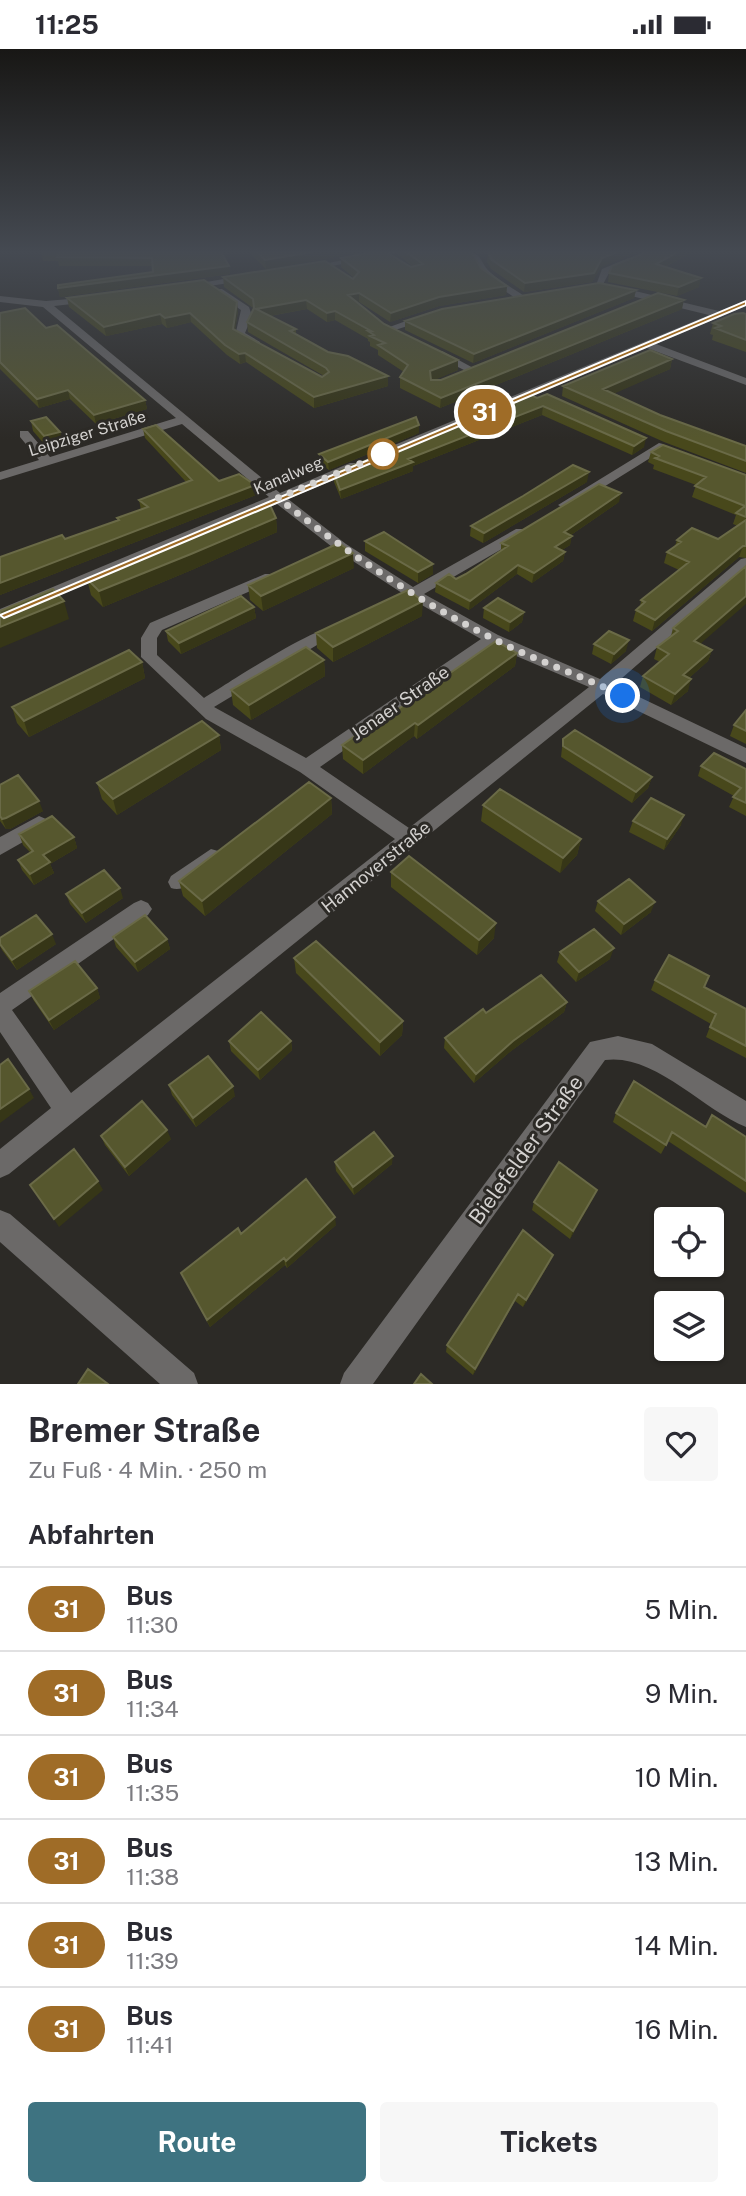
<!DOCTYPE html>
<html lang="de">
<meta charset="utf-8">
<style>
:root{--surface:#fff;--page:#f7f7f7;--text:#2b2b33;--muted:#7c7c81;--line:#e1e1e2;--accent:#3e7381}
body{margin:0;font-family:"Public Sans",sans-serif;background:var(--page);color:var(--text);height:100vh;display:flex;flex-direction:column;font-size:26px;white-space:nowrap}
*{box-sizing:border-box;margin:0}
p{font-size:23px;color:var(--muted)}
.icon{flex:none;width:38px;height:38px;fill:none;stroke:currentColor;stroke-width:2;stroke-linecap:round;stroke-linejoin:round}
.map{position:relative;height:1335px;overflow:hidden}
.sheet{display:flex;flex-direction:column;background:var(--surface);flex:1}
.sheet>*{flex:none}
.badge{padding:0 14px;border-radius:23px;font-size:24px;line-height:46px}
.tools{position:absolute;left:654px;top:1158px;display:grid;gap:14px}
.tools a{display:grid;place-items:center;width:70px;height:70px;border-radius:7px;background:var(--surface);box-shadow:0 2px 5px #0004;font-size:35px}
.you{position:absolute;width:35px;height:35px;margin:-18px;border:5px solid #fff;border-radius:50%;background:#1a73e8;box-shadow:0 0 0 10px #1a73e833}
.map>.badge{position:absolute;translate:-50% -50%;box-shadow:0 0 0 4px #fff}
h2{padding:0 28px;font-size:26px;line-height:63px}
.round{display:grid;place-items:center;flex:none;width:74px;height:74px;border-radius:7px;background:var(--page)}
.head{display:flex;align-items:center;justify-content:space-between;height:119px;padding:0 28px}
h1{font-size:33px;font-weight:700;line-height:52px}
.action{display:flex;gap:14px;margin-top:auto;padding:14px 28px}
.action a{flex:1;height:80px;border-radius:7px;background:var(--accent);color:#fff;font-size:28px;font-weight:700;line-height:80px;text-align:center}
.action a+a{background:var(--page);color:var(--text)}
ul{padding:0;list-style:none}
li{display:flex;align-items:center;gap:21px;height:84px;padding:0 28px;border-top:2px solid var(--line)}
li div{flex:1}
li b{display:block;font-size:26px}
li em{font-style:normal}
li .badge{min-width:77px;font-weight:700;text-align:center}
.status{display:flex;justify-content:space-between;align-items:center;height:49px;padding:0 35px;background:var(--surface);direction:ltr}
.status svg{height:19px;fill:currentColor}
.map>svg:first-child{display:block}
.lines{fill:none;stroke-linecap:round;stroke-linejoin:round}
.minor{fill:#6b6968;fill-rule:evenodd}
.wall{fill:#48481b}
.shaded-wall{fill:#363617}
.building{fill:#56572e;stroke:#6a6a47;stroke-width:2}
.line{fill:#9f6c27;stroke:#fff;stroke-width:2}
.walk{stroke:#d3d1cf;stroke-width:7;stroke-dasharray:0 12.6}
.stop-dot{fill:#fff;stroke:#9f6c27;stroke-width:3.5}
.labels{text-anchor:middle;stroke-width:6;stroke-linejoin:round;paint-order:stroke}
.far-street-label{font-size:16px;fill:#d3d1cf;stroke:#2c2a26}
.street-label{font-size:18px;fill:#d3d1cf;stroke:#2c2a26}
.near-street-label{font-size:21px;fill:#d3d1cf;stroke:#2c2a26}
</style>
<div class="status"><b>11:25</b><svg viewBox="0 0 49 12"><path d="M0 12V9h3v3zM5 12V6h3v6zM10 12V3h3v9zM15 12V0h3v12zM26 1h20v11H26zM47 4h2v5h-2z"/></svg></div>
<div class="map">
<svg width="746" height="1335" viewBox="0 0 746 1335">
<rect width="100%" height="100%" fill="#2c2a26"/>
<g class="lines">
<path class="minor" d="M381,203H398L309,222L305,219Z
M462,203C485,203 478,213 491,224C501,233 514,240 524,247V251H518L482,226L474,212Z
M629,209L636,211L609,224L601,239H595L602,220Z
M247,226L252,229L250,231L188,240L183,237Z
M614,237L719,262L746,251V257L656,295L746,329V336L647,299L388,408H380V402L709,266L611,242V238Z
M216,240H222L249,258L252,267L245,284L260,293V297H252L235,287L241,261L216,244Z
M0,247L46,252L93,248V252L90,253L54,257L280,444L350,414H360V420L288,450L346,495L413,538L516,480H526V486L424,545L498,586L600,630L741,510L746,509V521L614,636L746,699V714L603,645L9,1125L0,1129V1100L51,1059L0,983V944L134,854L141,851L148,854L152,860L148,866L12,961L71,1044L395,790L300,723L206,670L141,608V589L150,574L265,525H275V531L162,581L157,589V606L204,649C227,635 323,571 344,576L346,580L344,584L317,596L214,658L306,709L481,590L413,551L400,552L397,549L402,544L336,501L277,455L0,571V560L269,448L182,375L0,431V423L39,411L20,388V382H28L50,408L176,369L43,258L0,253ZM493,597L589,638L409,779L320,718Z
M428,264L432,265V269L389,283L384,280Z
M434,302H442L477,321L468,323L434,306Z
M659,394L663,395V401L570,459L565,460L558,456Z
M39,767L46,770L49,775L46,780L0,806V788Z
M211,800L218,802L221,808L218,814C205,824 187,845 171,839L168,833L171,827Z
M618,987L652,995L746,1052V1078C702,1060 654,1004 605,1011L373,1335H340L344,1324L590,993Z
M0,1161L10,1165L194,1324L198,1335H160L0,1193Z"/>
</g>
<path class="wall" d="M41,203L222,205L229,217L230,225L60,248L58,239L153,223V217H59L58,212H43Z
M249,203H364L266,220Z
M398,203H470L481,219L507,237L506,246L439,257L390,273L359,253H357L384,275L458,311V321L433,331H441L682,260L440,359L400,339V328L404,323L378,306V301L370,297V293L368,292V290L335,271L327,273L307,260L270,267L296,280V285L388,337L314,359L246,313L240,315L227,306L191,273L167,279L162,275L106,287L69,258L67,249L238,262L235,281L322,328L324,327L248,283L247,273L253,259L224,238L223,228L353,230L354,229L341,218V209L411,218H413L398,206Z
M473,203H637L601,218L592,233L524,243L491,220L487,213L488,204L490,203L480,204Z
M645,203H692L665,218L699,238L677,247L608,233L609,224Z
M636,241L634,249L473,314L405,281V272Z
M0,264L46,279L145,351L147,360L96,375L70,350L39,359L0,320Z
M746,265V303L712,291L713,286L710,285L713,274Z
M672,310L670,320L614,344L660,366L746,397V424L664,393L562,347L563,337Z
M531,346L644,398L632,406L542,366L413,417V422L341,450L334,433V424Z
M31,372L60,383L62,392L46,397L33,382Z
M143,380L219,432L255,436L256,446L0,546V508L65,490L118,471L117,469L141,461L139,451L186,433L145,389Z
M419,384L329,421L319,414V405Z
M651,403L746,426V509L739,508L652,582L633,572L636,561L640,558L641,551L679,521L664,514L667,503L675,497L677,491L718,490L738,477L733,475L736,466L692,448L696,436L653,420L654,416L648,413Z
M587,433L483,494L470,487L471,477Z
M619,453L571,486L570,496L562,501L565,503L563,512L532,534L517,525L469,561L435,543L436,534L456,530L501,502V494Z
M276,469L277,483L194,520L103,558L91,546L87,530Z
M365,492L433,515V525L418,534L365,502Z
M354,519L263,562L250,551L248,536Z
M254,558L256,569L181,605L168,592L166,582Z
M484,559L524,563L522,573L509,583L483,569Z
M422,567L333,613L317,599L316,584Z
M673,579L712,601L708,612L689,629L688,642L671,656L640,638L643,627L660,613L654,610L657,598L671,587Z
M594,595L626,602L611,615L592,605Z
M517,604L515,617L417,690L414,687L363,725L343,710L342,696L397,661Z
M324,611L325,627L251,671L233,656L231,641Z
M142,613L145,629L29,688L17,674L12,658Z
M746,661V695L730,687L734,676Z
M219,686L221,701L117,766L102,750L97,734Z
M563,690L652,728L648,739L632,754L561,708Z
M701,717L746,720V767L729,758L734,747L698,727Z
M0,736L43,762L10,780H6L0,772Z
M331,749L332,765L205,867L183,847L179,832Z
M483,756L581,790L577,806L560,824L481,772Z
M633,772L681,776L664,801L629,783Z
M19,785L74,788L77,799L50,815L54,824L34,836L22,821L18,811L30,803L23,796Z
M391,823L494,889L477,906L391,838Z
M66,845L123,849L86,874L70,855Z
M598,852L651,863L621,886L595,862Z
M113,888L167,890L170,900L138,923L116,898Z
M0,889L56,895L17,921L2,901L0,897Z
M560,903L610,910L576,933L557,913Z
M294,909L403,972L402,986L380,1007L296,924Z
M655,931L704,938L746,960V1009L706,988L711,975L651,941Z
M97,939L100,949L54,981L34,952L29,942Z
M567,953L564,963L511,1002L474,1034L444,999L445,989L486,964Z
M229,992H291L292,1001L260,1031L231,1002Z
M169,1036L235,1047L196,1078L172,1046Z
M616,1064L705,1078L746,1088V1144L668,1092L661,1105L613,1073Z
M101,1087L171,1090L129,1127L105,1096Z
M335,1113L392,1115L354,1146L336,1122Z
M597,1141L570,1190L532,1161L534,1153Z
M336,1176L287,1219L285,1216L210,1278L181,1224L241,1185Z
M550,1213L523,1258L515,1252L473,1326L446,1303L447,1296Z"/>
<path class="shaded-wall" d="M218,203H239L219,205Z
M312,203H364L266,220L265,211Z
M617,203H637L601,218L592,233L524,243L525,234Z
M678,203H692L654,223L656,215Z
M229,217L230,225L60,248L58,239Z
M701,229L699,238L677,247L679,238Z
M507,237L506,246L439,257L390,273L391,264L439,248Z
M636,241L634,249L473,314L474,305Z
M359,244V253L348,256V246Z
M306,251L307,260L257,269L256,260Z
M684,251L682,260L440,359L441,349Z
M237,253L238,262L234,289L233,280Z
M335,262V271L327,273V264Z
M190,264L191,273L167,279L165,269Z
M160,265L162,275L106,287L104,278Z
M245,304L246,313L240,315L239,305Z
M672,310L670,320L602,350L603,340Z
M458,311V321L430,333V322Z
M388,327V337L314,359V348Z
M68,341L70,350L39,359L37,350Z
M145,351L147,360L96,375L94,366Z
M543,357L542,366L413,417V422L341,450L340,441L408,410Z
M419,376V384L329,421L328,413Z
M60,383L62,392L46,397L44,387Z
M646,389L644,398L632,406L634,397Z
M589,423L587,433L483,494L484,484Z
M255,436L256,446L0,546V534Z
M621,444L619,453L562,492L564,483Z
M276,469L277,483L194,520L103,558L99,542Z
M572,487L570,496L553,507L555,498Z
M743,497L739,508L652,582L655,571Z
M565,503L563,512L532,534L534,524Z
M353,504L354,519L263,562L261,547Z
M433,515V525L418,534V523Z
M518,516L517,525L469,561L470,552Z
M746,547V555L691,603L694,592Z
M64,552L69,570L0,599V578Z
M423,552L422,567L333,613V598Z
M254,558L256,569L181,605L179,594Z
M524,563L522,573L509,583L510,573Z
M629,591L626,602L611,615L614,605Z
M712,601L708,612L680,637L683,626Z
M517,604L515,617L417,690L418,676Z
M324,611L325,627L251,671L249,656Z
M142,613L145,629L29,688L24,672Z
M691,630L688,642L671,656L675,645Z
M415,674L414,687L363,725V711Z
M219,686L221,701L117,766L113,750Z
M652,728L648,739L632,754L636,743Z
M331,749L332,765L205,867L202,852Z
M39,752L43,762L10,780H6L2,770Z
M684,766L681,776L664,801L667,790Z
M74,788L77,799L50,815L54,824L34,836L30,825L43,806Z
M581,790L577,806L560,824L563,809Z
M120,839L123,849L86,874L82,864Z
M655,853L651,863L621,886L624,875Z
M496,874L494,889L477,906L479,891Z
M52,885L56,895L17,921L12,911Z
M167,890L170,900L138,923L135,913Z
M614,899L610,910L576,933L579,923Z
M97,939L100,949L54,981L49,971Z
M567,953L564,963L511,1002L474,1034L476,1025L513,992Z
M403,972L402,986L380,1007V993Z
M291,992L292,1001L260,1031L258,1021Z
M233,1037L235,1047L196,1078L193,1069Z
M29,1040L34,1049L0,1074V1060Z
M167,1081L171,1090L129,1127L125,1118Z
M393,1107L392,1115L354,1146L353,1138Z
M98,1132L103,1141L59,1178L54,1170Z
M597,1141L593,1150L570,1190L573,1182Z
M335,1168L336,1176L287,1219L286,1212Z
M553,1206L550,1213L523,1258L526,1251Z
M284,1209L285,1216L210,1278L207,1271Z
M518,1245L515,1252L473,1326L475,1320Z"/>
<path class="building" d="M61,203H221L229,217L58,239V236L153,223L152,209L57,208Z
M257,203H312L265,211Z
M373,203H386L411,218L423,215L406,203H470L473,205L481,219L507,237L439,248L391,264L359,244L348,246L384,275L458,311L430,322L431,331H441L658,244L684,251L441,349L400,328L408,316L378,296L385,294L370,287L374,286L368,282H371L335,262L327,264L306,251L256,260L296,280L290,282L328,303L348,307L388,327L314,348L245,304L239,305L225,296L190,264L165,269L160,265L104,278L67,249L204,231L237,253L233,280L322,328L329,323L326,319L247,273L254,259L253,250L223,228L325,212L353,230L359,223L341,209Z
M491,203H617L602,209L594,224L525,234L492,211L488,204Z
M647,203H678L656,215L701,229L679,238L609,224L612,217Z
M599,234L636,241L474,305L405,272L442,260Z
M25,259L46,279L57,276L145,351L94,366L68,341L37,350L0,313V264Z
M743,264L746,265V291L715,279L721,277L713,274L734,265Z
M650,301L672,310L603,340L660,366L746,397V412L666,382L563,337Z
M547,345L646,389L634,397L543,357L408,410L413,413L340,441L334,424L531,346L537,349Z
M46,368L60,383L44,387L31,372Z
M416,368L419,376L328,413L319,405Z
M156,376L219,432L239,425L255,436L0,534V508L62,486L65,490L119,471L117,469L148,458L139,451L192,431L143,380Z
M663,396L746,426V468L736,464L745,457L695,437L706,428L655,409L659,407L651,403Z
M573,416L589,423L484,484L471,477L523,447Z
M599,435L621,444L564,483L572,487L555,498L565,503L534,524L518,516L470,552L436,534L449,525L456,530L466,525L508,497L501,494Z
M270,456L276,469L191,505L99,542L87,530L180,494Z
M746,471V497H743L655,571L636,561L645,553L641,551L689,513L667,503L681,493L677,491L692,479L718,490Z
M384,483L433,515L418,523L365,492Z
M339,494L353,504L261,547L248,536Z
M746,517V547L694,592L712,601L683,626L691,630L675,645L643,627L669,605L657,598L678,582L673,579Z
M53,540L64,552L0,578V562Z
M408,541L423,552L333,598L316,584Z
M241,547L254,558L179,594L166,582Z
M498,549L524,563L510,573L484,559Z
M609,582L629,591L614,605L594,595Z
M496,592L517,604L418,676L415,674L363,711L342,696L394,660L397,661Z
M306,598L324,611L249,656L231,641Z
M129,601L142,613L24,672L12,658Z
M746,661V682L734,676Z
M202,672L219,686L113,750L97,734Z
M575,681L652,728L636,743L563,697V690Z
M714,704L746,720V754L733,748L741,739L701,717Z
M18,726L39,752L6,769L2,770L0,767V736Z
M309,733L331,749L202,852L179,832Z
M500,740L581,790L563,809L483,756Z
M651,749L684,766L667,790L633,772Z
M52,767L74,788L43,806L50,813L30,825L18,811L33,802L19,785Z
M409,807L496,874L479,891L391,823Z
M104,821L120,839L82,864L66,845Z
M629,830L655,853L624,875L598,852Z
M36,866L52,885L12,911L0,895V889Z
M145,866L167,890L135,913L113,888Z
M594,880L614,899L579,923L560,903Z
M316,892L403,972L380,993L294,909Z
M669,906L709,927L704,938L746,960V997L710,978L716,965L655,931Z
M75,912L97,939L49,971L29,942Z
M541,926L567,953L513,992L476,1025L445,989L483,960L486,964Z
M261,963L291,992L258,1021L229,992Z
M208,1007L233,1037L193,1069L169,1036Z
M8,1010L29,1040L0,1060V1016Z
M634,1032L706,1078L712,1066L746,1088V1132L672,1083L666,1096L616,1064Z
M142,1052L167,1081L125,1118L101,1087Z
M374,1083L393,1107L353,1138L335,1113Z
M74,1100L98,1132L54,1170L30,1136Z
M559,1113L597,1141L573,1182L534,1153Z
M306,1130L335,1168L286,1212L284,1209L207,1271L181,1224L238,1179L241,1185Z
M523,1181L553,1206L526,1251L518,1245L475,1320L447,1296Z
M88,1320L108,1335H78Z
M421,1325L432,1335H414Z"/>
<linearGradient id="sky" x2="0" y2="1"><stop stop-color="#181715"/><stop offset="0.52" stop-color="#454a52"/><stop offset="1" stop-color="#454a52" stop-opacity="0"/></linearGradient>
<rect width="746" height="390" fill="url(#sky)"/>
<path class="line" d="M746,252V256L4,569L0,566Z"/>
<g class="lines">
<path class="walk" d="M383,405L278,449C345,502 416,551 492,589C534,611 580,626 623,647"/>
</g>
<circle class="stop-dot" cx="383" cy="405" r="14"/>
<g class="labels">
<g class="far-street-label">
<text transform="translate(87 384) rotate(-17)" y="6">Leipziger Straße</text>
<text transform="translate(288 426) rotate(-23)" y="6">Kanalweg</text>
</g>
<g class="street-label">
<text transform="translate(400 654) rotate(-35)" y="6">Jenaer Straße</text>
<text transform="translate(376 818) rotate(-39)" y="6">Hannoverstraße</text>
</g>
<g class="near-street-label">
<text transform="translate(526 1101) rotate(-54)" y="7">Bielefelder Straße</text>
</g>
</g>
</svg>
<div class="tools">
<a><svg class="icon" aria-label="locate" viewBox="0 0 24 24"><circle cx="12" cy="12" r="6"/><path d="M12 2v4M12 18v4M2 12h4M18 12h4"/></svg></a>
<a><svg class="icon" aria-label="layers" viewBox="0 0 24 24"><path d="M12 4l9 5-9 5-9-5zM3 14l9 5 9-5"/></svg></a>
</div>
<div class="you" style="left:623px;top:647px"></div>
<b class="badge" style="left:485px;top:363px;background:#9f6c27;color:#fff">31</b>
</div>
<section class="sheet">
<div class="head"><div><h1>Bremer Straße</h1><p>Zu Fuß · 4 Min. · 250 m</p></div><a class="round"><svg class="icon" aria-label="heart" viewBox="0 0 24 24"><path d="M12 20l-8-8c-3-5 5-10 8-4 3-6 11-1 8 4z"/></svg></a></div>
<h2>Abfahrten</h2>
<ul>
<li><span class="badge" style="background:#9f6c27;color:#fff">31</span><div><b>Bus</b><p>11:30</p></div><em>5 Min.</em></li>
<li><span class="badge" style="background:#9f6c27;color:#fff">31</span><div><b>Bus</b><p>11:34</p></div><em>9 Min.</em></li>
<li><span class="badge" style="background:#9f6c27;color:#fff">31</span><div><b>Bus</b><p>11:35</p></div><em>10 Min.</em></li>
<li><span class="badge" style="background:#9f6c27;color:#fff">31</span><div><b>Bus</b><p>11:38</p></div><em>13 Min.</em></li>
<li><span class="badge" style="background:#9f6c27;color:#fff">31</span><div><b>Bus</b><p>11:39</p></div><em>14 Min.</em></li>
<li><span class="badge" style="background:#9f6c27;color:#fff">31</span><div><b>Bus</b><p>11:41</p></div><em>16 Min.</em></li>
</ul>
<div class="action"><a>Route</a><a>Tickets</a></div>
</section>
